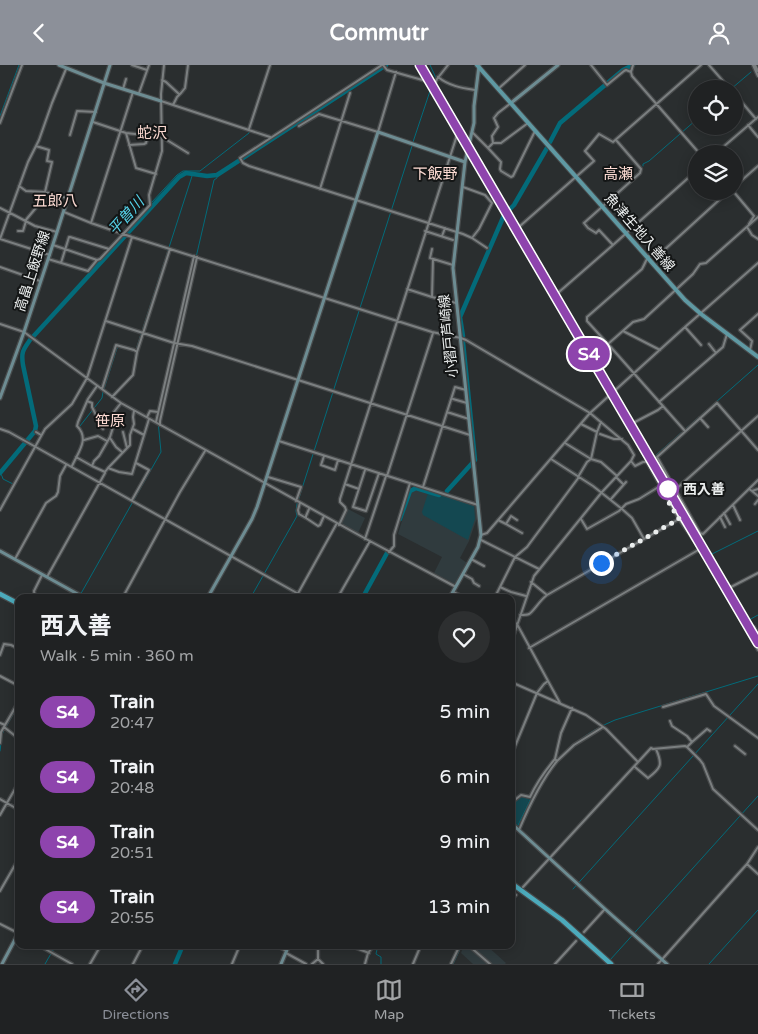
<!DOCTYPE html>
<meta charset="utf-8">
<style>
:root{--surface:#202223;--page:#2d2f30;--text:#f1f3f6;--muted:#a2a4a6;--line:#3d3f41;--accent:#8c9099}
body{margin:0;font-family:"Varela Round","Noto Sans JP",sans-serif;background:var(--page);color:var(--text);height:100vh;display:flex;flex-direction:column;font-size:19px;white-space:nowrap}
*{box-sizing:border-box;margin:0}
p{font-size:16px;color:var(--muted)}
.icon{flex:none;width:28px;height:28px;fill:none;stroke:currentColor;stroke-width:2;stroke-linecap:round;stroke-linejoin:round}
.map{position:relative;flex:1;overflow:hidden}
.side{position:absolute;left:15px;top:529px;width:500px;height:355px;display:flex;flex-direction:column;background:var(--surface);border-radius:10px;box-shadow:0 2px 12px #0003,0 0 0 1px var(--line)}
.side>*{flex:none}
.badge{padding:0 10px;border-radius:16px;font-size:18px;line-height:32px}
.controls{position:absolute;left:688px;top:15px;display:grid;gap:10px}
.controls a{display:grid;place-items:center;width:55px;height:55px;border-radius:50%;background:var(--surface);box-shadow:0 2px 12px #0003,0 0 0 1px var(--line);font-size:25px}
.you{position:absolute;width:25px;height:25px;margin:-12px;border:4px solid #fff;border-radius:50%;background:#1a73e8;box-shadow:0 0 0 8px #1a73e833}
.map>.badge{position:absolute;translate:-50% -50%;box-shadow:0 0 0 2px #fff}
.round{display:grid;place-items:center;flex:none;width:52px;height:52px;border-radius:26px;background:var(--page)}
.headline{display:flex;align-items:center;justify-content:space-between;height:85px;padding:0 25px}
h1{font-size:24px;font-weight:700;line-height:38px}
ul{padding:0;list-style:none}
li{display:flex;align-items:center;gap:15px;height:65px;padding:0 25px}
li div{flex:1}
li b{display:block;font-size:19px}
li em{font-style:normal}
li .badge{min-width:55px;font-weight:700;text-align:center}
header{display:flex;justify-content:space-between;align-items:center;height:65px;padding:0 25px;background:var(--accent);color:#fff;font-size:22px;font-weight:700}
.dock{display:flex;justify-content:space-around;align-items:center;height:70px;border-top:1px solid var(--line);background:var(--surface);font-size:14px;color:var(--muted)}
.dock a{display:grid;justify-items:center;gap:2px}
.dock .current{color:var(--accent)}
.map>svg:first-child{display:block}
.built{fill:#303b3e}
.green{fill:#144851}
.lines{fill:none;stroke-linecap:round;stroke-linejoin:round}
.stream{stroke:#036b7a;stroke-width:1}
.river{stroke:#036b7a;stroke-width:4.5}
.street-tunnel{stroke:#474b4c;stroke-width:2;stroke-dasharray:2 1;stroke-linecap:butt}
.street-casing{stroke:#474a4b;stroke-width:4.5}
.secondary-casing{stroke:#474a4b;stroke-width:5.5}
.primary-casing{stroke:#474a4b;stroke-width:6}
.highway-casing{stroke:#474a4b;stroke-width:7}
.street{stroke:#7b7f80;stroke-width:2}
.secondary{stroke:#6d8c92;stroke-width:3}
.primary{stroke:#5f99a3;stroke-width:4}
.highway{stroke:#4caabb;stroke-width:4.5}
.rail{stroke:#8d9091;stroke-width:1;stroke-dasharray:10 5;stroke-linecap:butt}
.line-casing{stroke:#fff;stroke-width:11}
.line{stroke:#8e44ad;stroke-width:8}
.walk{stroke:#ebeeee;stroke-width:5;stroke-dasharray:0 9}
.stop-dot{fill:#fff;stroke:#8e44ad;stroke-width:2.5}
.labels{text-anchor:middle;stroke-width:4;stroke-linejoin:round;paint-order:stroke}
.street-label{font-size:14px;fill:#ebeeee;stroke:#141616}
.stop-label{font-size:14px;font-weight:bold;fill:#ebeeee;stroke:#141616;text-anchor:start}
.neighbourhood-label{font-size:15px;fill:#fddbd3;stroke:#141616}
.water-label{font-size:15px;font-style:italic;fill:#55d2e9;stroke:#141616}
</style>
<header><svg class="icon" aria-label="back" viewBox="0 0 24 24"><path d="M15 5l-7 7 7 7"/></svg>Commutr<svg class="icon" aria-label="person" viewBox="0 0 24 24"><circle cx="12" cy="8" r="4"/><path d="M4 21q1-7 8-7t8 7"/></svg></header>
<div class="map">
<svg width="758" height="899" viewBox="0 0 758 899">
<rect width="100%" height="100%" fill="#2a2e2f"/>
<path class="built" d="M416,424L441,430L476,441L477,453L469,476L460,493L467,498L455,519L434,508L442,492L398,469L411,426Z
M348,444L365,453L358,468L341,459Z
M464,880L470,882L472,880H486L506,898L505,899H473L461,888Z"/>
<path class="green" d="M428,428L439,432L441,430L474,441L475,454L468,475L423,450L422,447Z
M521,730L530,733L517,762L511,757V739Z"/>
<g class="lines">
<path class="stream" d="M731,24L751,7
M0,51L19,0
M413,77L430,26L436,13L430,0
M643,101V99L649,96L696,55
M152,137L177,110L183,106H200L249,68L271,0
M136,285L193,108
M80,361L102,333L103,327L117,283L120,282
M656,390L758,300
M0,408L2,411L3,414L13,419L0,442
M703,471L732,441
M712,489L758,466
M79,532L161,387L158,356L214,115L217,113V110
M251,532L297,451L296,446L297,439L412,81
M749,555L758,550
M0,686L2,669L19,639
M545,708C566,684 586,667 615,655L758,611
M511,775L538,718L543,711
M573,824L758,619
M378,880L376,889L381,892V899
M610,895L758,731
M45,899L56,880
M453,899L462,880
M709,899L758,845"/>
<path class="river" d="M550,77L560,58L623,5L633,0
M510,144L514,140L547,83
M463,271L460,252L505,148
M0,408L35,366L36,361L23,300C21,287 23,285 30,275L179,112L186,108L207,111L217,110L386,0
M447,426L475,395L463,277
M400,454L410,426L416,423L439,430
M363,532L387,488
M175,899L183,880"/>
<path class="street-tunnel" d="M673,438L681,434"/>
<defs>
<path id="street" d="M132,0L147,5
M382,0L240,93L243,98L249,101L463,169L472,173L487,183
M591,0L607,20L624,6L626,5L631,7
M633,0L631,7L632,11L700,89
M709,0L730,24
M753,0L758,11
M755,0L758,6
M438,12C449,21 462,23 475,25
M162,15L166,17L179,29
M123,24L126,14
M498,24L525,0
M432,25L437,14L448,0
M139,28L149,0
M734,28L756,54
M161,36L270,72
M173,40L177,32L181,28L185,23L188,0
M93,57L126,68L162,72L188,88
M0,58L22,0
M528,58L501,78H493L488,83L501,97L500,104L501,106L511,112L513,111L535,66
M748,60L758,72
M299,61L319,49L378,67L396,7
M249,64L270,0
M472,67L488,83
M126,68L136,103L156,109
M70,70L77,46L96,47
M493,78L492,71L498,62L494,53L498,48L511,38
M129,80L144,79L146,78L148,70
M36,81L49,85L47,96L52,97L45,127L67,133
M715,89L758,52
M19,121L26,126L45,127L44,133L25,156
M463,122L485,130L492,138L479,164L472,173
M734,122L758,101
M320,124L350,28
M733,126L754,151L749,159
M0,143L16,151L35,161L57,167
M64,147L91,158L132,172L432,267L461,273L466,275L590,348L628,380L634,390L631,396L602,427L534,511L511,578
M91,158L133,27
M520,161L594,96L585,86L599,69L613,77L701,0
M747,162L752,170L758,174
M18,166H23L26,156
M425,166L453,175
M442,171L445,163
M0,174L28,97L39,75L52,38L66,4
M0,174L50,190
M612,179L599,165L596,168L588,163L584,158L640,108L641,104L616,75
M53,180L97,195
M432,184L430,193L453,200
M48,194L88,206L97,195L100,194L150,140L149,130L162,86L161,29L164,0
M433,194L432,232L456,238
M61,198L69,172H70L109,184
M0,202L40,216
M407,224L432,232
M559,227L613,180L696,106
M106,256L174,278L192,281L470,370
M0,259L24,267L121,338L366,474L456,522
M685,262L701,280
M623,266L660,285
M607,278L587,256V252L642,204C649,191 646,189 662,187L729,126
M709,279L716,288
M750,285L752,276L740,265L758,249
M137,287L170,184
M102,324L116,280L134,285L137,287L133,310L112,332
M453,334L467,338
M87,336L92,338V342L99,356L101,362L103,364
M659,337L723,282L727,269
M447,347L469,354
M147,352L150,346L158,347
M700,353L708,362
M156,357L194,191
M635,357L658,345L663,341
M581,359L597,367
M160,360V356L197,192
M0,364L9,367L304,532
M133,364L144,370
M685,366L608,279L633,257L644,254L693,209L700,199L706,198L758,152
M36,367L41,370
M123,367L127,383
M600,369L614,374H622
M110,373L116,382L122,387
M84,375L98,371L107,376
M279,376L478,440
M565,378L591,394L601,397L617,411
M758,385L717,338L657,392L700,468L703,469L758,415
M324,391L321,400L335,405L338,395
M76,392L92,401L105,407L108,403L119,407L132,409L149,354
M551,394L593,421L622,444L632,453L644,474L679,454
M631,396L635,401L643,397H647L679,454L700,484L758,585
M72,401C78,387 90,374 77,361L78,357L88,334L97,321
M92,401L94,396L99,391L110,372L115,356L114,347L121,338
M108,403L130,380V370L134,359L133,352L134,346
M365,405L353,442L366,446L379,408
M387,411L433,268
M268,412L301,422L296,436
M578,412L587,397L591,394L597,367L601,357
M616,412L623,419
M345,419L359,424
M423,422L455,322L466,325
M749,424L752,426L758,424
M675,425L758,351
M752,426L758,431
M663,428H665L682,456
M611,434L626,417
M132,435L149,405L136,398
M300,438L298,445L299,449L306,453
M755,439L758,435
M733,440L740,455
M309,444L306,451V453L318,461L320,460L324,451
M0,445L45,364L72,339L87,313L132,172
M724,448L730,459
M720,452L725,462
M581,454L587,464L619,446L626,439L639,434L660,421
M498,455L506,459L511,451L517,455
M506,459L522,468
M339,460L346,445L345,442L340,437V434L458,67L426,16L387,5L383,0
M481,470L487,468L590,348L685,262L758,198
M365,474L386,411
M481,475L539,504
M389,487L394,481V470L410,418
M15,494L46,438L56,431L58,427L60,411L66,400
M471,494L484,501
M463,509L472,514L474,518L479,521
M47,512L105,408
M531,517L547,530L644,474
M500,522L511,527L526,531
M731,522L758,508
M453,527L464,532
M35,532L34,526L42,510
M123,532L180,427L205,386
M296,532L337,458
M338,532L370,476
M405,532L406,531L409,532
M495,532L515,492L527,482L579,412
M520,550C522,550 527,550 529,549C533,547 540,535 547,530
M511,556L517,559L560,638
M748,566L754,562L758,569
M529,583L700,484
M0,590L4,579L11,580L19,584
M0,611L19,621
M511,617L586,650L606,664L638,697
M663,642L706,629L714,641L758,673
M670,656L672,661L687,671L692,677L687,682
M0,658L5,660L1,667L0,678
M5,660L19,636
M4,662L19,674
M692,677L707,664L710,666
M735,681L745,689
M511,691L537,628L544,619L548,616
M555,694L561,668L572,643
M557,696L574,680L603,662
M635,702L648,713C661,703 663,700 656,684
M0,734L19,745
M511,738L521,730L530,732C537,717 544,707 555,694L557,696C540,717 529,741 519,765
M0,750L19,717
M747,799L758,809
M523,822L651,683L653,684L685,681L687,682L700,695L703,699L713,724L758,765
M0,826L19,793
M511,835L516,830
M0,859L18,868
M584,867L604,845
M38,880L72,899
M274,880L287,886
M321,880L318,884V894L323,899
M348,880L369,888
M468,880L490,899
M286,888L306,899
M90,899L101,880
M133,899L143,880
M232,899L240,880
M312,899L318,894
M365,899L368,888L374,880
M413,899L421,880
M451,899L460,880
M555,899L576,876
M658,899L738,809L747,799L758,782"/>
<path id="secondary" d="M59,0L104,18L161,36
M511,38L558,0
M0,333L24,267L57,167L110,0
M0,486L83,532
M208,532L252,454L257,442L378,67L465,97
M450,532L478,482L481,470L453,203L465,97L474,58V41L479,1
M511,758L605,844L667,899
M2,899L19,867
M281,899L289,880"/>
<path id="primary" d="M477,0L685,235L701,249L758,292"/>
<path id="highway" d="M0,529L19,539
M511,818L562,855L611,899"/>
</defs>
<use href="#street" class="street-casing"/>
<use href="#secondary" class="secondary-casing"/>
<use href="#primary" class="primary-casing"/>
<use href="#highway" class="highway-casing"/>
<use href="#street" class="street"/>
<use href="#secondary" class="secondary"/>
<use href="#primary" class="primary"/>
<use href="#highway" class="highway"/>
<path class="rail" d="M420,0L758,578"/>
</g>
<g class="lines">
<defs>
<path id="line" d="M420,0L758,578"/>
</defs>
<use href="#line" class="line-casing"/>
<use href="#line" class="line"/>
<path class="walk" d="M601,498L679,454L663,428H665L668,424"/>
</g>
<circle class="stop-dot" cx="668" cy="424" r="10"/>
<g class="labels">
<g class="street-label">
<text transform="translate(640 167) rotate(49)" y="5">魚津生地入善線</text>
<text transform="translate(32 206) rotate(-72)" y="5">高畠上飯野線</text>
<text transform="translate(448 271) rotate(-96)" y="5">小摺戸芦崎線</text>
</g>
<g class="stop-label">
<text x="683" y="429">西入善</text>
</g>
<g class="neighbourhood-label">
<text x="152" y="73">蛇沢</text>
<text x="435" y="114">下飯野</text>
<text x="618" y="114">高瀬</text>
<text x="55" y="141">五郎八</text>
<text x="110" y="361">笹原</text>
</g>
<g class="water-label">
<text transform="translate(126 151) rotate(-48)" y="5">平曽川</text>
</g>
</g>
</svg>
<div class="controls">
<a><svg class="icon" aria-label="locate" viewBox="0 0 24 24"><circle cx="12" cy="12" r="6"/><path d="M12 2v4M12 18v4M2 12h4M18 12h4"/></svg></a>
<a><svg class="icon" aria-label="layers" viewBox="0 0 24 24"><path d="M12 4l9 5-9 5-9-5zM3 14l9 5 9-5"/></svg></a>
</div>
<div class="you" style="left:601px;top:498px"></div>
<b class="badge" style="left:589px;top:289px;background:#8e44ad;color:#fff">S4</b>
<section class="side">
<div class="headline"><div><h1>西入善</h1><p>Walk · 5 min · 360 m</p></div><a class="round"><svg class="icon" aria-label="heart" viewBox="0 0 24 24"><path d="M12 20l-8-8c-3-5 5-10 8-4 3-6 11-1 8 4z"/></svg></a></div>
<ul>
<li><span class="badge" style="background:#8e44ad;color:#fff">S4</span><div><b>Train</b><p>20:47</p></div><em>5 min</em></li>
<li><span class="badge" style="background:#8e44ad;color:#fff">S4</span><div><b>Train</b><p>20:48</p></div><em>6 min</em></li>
<li><span class="badge" style="background:#8e44ad;color:#fff">S4</span><div><b>Train</b><p>20:51</p></div><em>9 min</em></li>
<li><span class="badge" style="background:#8e44ad;color:#fff">S4</span><div><b>Train</b><p>20:55</p></div><em>13 min</em></li>
</ul>
</section>
</div>
<nav class="dock">
<a class="current"><svg class="icon" aria-label="directions" viewBox="0 0 24 24"><path d="M12 3l9 9-9 9-9-9zM9 14v-3h6M13 9l2 2-2 2"/></svg>Directions</a>
<a><svg class="icon" aria-label="map" viewBox="0 0 24 24"><path d="M3 6l6-2 6 2 6-2v14l-6 2-6-2-6 2zM9 4v14M15 6v14"/></svg>Map</a>
<a><svg class="icon" aria-label="tickets" viewBox="0 0 24 24"><path d="M3 7h18v10H3zM15 7v10"/></svg>Tickets</a>
</nav>
